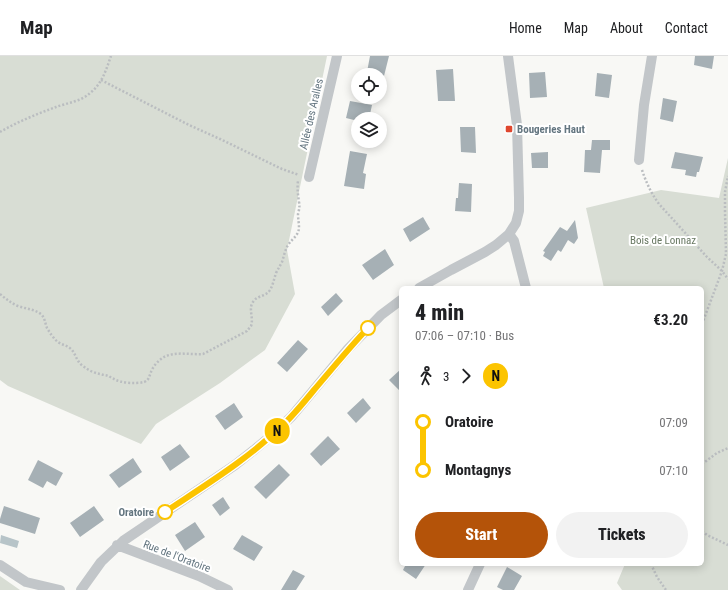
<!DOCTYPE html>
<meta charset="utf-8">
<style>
:root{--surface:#fff;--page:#f2f2f2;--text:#202124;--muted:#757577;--line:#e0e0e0;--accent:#b45309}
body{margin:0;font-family:"Roboto Condensed",sans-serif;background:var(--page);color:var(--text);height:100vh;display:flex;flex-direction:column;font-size:15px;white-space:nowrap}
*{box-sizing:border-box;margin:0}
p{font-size:13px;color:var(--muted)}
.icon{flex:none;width:22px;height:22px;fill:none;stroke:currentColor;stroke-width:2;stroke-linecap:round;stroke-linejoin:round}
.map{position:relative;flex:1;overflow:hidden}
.side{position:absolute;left:399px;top:230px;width:305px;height:280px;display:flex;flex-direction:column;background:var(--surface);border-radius:6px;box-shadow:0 2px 10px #0003}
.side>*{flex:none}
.badge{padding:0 8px;border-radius:13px;font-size:14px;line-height:26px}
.fabs{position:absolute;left:351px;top:12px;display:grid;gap:8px}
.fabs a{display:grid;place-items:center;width:36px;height:36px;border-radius:50%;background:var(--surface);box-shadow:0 2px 10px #0003;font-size:20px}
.map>.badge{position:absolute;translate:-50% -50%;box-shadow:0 0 0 2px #fff}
.legs{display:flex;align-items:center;gap:6px;height:44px;padding:0 16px;font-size:13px}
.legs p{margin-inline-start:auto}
.headline{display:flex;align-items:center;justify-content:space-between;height:68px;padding:0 16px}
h1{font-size:22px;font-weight:800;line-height:30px}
.primary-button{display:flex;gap:8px;margin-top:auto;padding:8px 16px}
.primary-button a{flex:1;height:46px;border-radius:24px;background:var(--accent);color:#fff;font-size:16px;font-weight:800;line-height:46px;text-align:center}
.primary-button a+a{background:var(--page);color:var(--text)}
ul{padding:0 16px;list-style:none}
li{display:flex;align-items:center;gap:14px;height:48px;font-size:15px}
li i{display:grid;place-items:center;width:6px;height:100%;margin:0 5px;background:currentColor}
li i::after{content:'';width:10px;height:10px;margin:-5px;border:3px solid;border-radius:50%;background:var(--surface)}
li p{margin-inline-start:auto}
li:first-child i{background:linear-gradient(#0000 50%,currentColor 0)}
li:last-child i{background:linear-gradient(currentColor 50%,#0000 0)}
header{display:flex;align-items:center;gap:24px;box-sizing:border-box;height:56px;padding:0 20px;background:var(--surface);border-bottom:1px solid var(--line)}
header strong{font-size:19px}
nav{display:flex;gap:22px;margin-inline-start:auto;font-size:14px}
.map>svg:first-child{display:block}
.green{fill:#d8ddd4}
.water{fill:#b7c4c8}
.building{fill:#a6b0b5}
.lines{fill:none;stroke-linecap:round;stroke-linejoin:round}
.path{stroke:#babdc0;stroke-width:2.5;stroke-dasharray:2 2;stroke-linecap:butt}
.street{stroke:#c2c6c9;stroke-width:10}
.line-1-casing{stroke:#fff;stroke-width:9}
.line-1{stroke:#fcc400;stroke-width:6}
.poi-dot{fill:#df472e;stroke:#fff;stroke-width:1.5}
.stop-1-dot{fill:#fff;stroke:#fcc400;stroke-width:2}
.labels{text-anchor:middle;stroke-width:4;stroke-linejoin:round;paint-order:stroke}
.street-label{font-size:11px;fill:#647680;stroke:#fff}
.poi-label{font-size:11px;font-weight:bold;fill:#647680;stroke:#fff;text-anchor:start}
.park-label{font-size:11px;fill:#687862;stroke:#fff}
.stop-label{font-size:11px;font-weight:bold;fill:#647680;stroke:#fff;text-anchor:end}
</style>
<header>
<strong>Map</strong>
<nav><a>Home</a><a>Map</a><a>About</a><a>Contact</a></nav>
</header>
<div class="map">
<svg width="728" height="534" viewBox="0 0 728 534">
<rect width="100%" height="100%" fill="#f8f8f5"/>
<path class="green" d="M0,0H327L287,194L295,238L265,294L220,327L156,368L141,388L8,330L0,324Z
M728,102V534H622L617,527L625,508H702V232H604L586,152L661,134L719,142Z
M0,520L20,534H0Z"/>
<path class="water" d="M1,479L19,485L17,492L0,487Z"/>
<path class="building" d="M370,0H389L384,20L367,16Z
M695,0H714L712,13L694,9Z
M453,13L455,45H438L436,14Z
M545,16L547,41L530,42L529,17Z
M597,17L612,19L609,42L595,40Z
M663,42L677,45L673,66L660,63Z
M350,45L372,49L369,63H358V65L346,62Z
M460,71H475L476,97L461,96Z
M592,84H610V94H602L600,117L584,116L585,94H591Z
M350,95L367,98L363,117L366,118L364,133L344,130Z
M548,96V112H532L531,97Z
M675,96L703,101L699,116H697L696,121L685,119L686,114L671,112Z
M459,127L472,128L471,156L455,155L456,142H458Z
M423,161L430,173L410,186L403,173Z
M575,164L578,182L574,188L568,184L561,196L558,194L551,205L543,200L545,196L543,195L560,171L567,175Z
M385,193L394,209L373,224L362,209Z
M336,237L343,245L328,260L321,251Z
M298,284L308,293L287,316L277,307Z
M401,313V336L389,324Z
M363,342L371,352L356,367L347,357Z
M234,347L243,361L225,374L215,360Z
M328,380L340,393L321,410L310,398Z
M180,388L190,401L170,415L161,401Z
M133,402L142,416L119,432L109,419Z
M38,404L63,417L56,430L47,425L43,432L28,424Z
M279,408L290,419L266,443L254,431Z
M223,441L230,452L220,460L212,449Z
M4,450L40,462L35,478L0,467V463Z
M94,450L104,464L80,481L70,467Z
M195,466L205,481L185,495L175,479Z
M242,479L263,491L254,505L233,493Z
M406,508H426L416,523L403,514Z
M507,511L522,520L514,534H503L497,531Z
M293,514L305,520L296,534H281Z"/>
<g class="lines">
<path class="path" d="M101,24L189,69L220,83L282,113L299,119
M0,76C17,66 37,58 56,51C67,47 82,45 90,37C102,28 106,14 111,0
M642,114C646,126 651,137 659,148L707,201L722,215L728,223
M0,238C6,243 11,247 18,250C26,253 34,253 41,258C45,262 45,267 47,272C49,275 51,279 54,282C60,290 66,288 71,293C76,298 76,305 83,310C88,314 94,317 100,318C103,319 106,319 109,320C110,321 112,322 114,323C120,327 136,328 144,326C150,324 149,319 152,314C154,309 159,304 164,301C176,295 191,299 203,298L247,275C248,273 250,272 251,270C254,262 248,253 253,246C257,239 266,241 270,234C273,229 274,223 276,217C278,213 280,210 282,206C284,200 285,194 288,189C293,182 299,179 299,171C299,167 298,163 298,158C299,154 300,151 299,146C298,139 297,132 298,125
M702,268L722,215L726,198L725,156V136L728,120
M702,408L717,397L728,392
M702,475L707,479L728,489
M651,508L657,521L666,534"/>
<path class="street" d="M639,104L644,49L652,0
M309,121L337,0
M509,178L514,185L526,232
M419,232L451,214L485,196L496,189L509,178L516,167L519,155V142L517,69L508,0
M117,489L199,520L228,534
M0,509L26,526L60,534
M81,534L101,506L123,485L235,409L254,394L272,379L292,360L348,293L381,259L401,244
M468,534L480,508"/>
</g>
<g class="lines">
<defs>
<path id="line-1" d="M165,456C207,428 250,402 286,366C296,356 305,345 314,334C332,313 349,292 368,272"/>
</defs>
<use href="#line-1" class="line-1-casing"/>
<use href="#line-1" class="line-1"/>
</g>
<rect class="poi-dot" x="505" y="69" width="8" height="8" rx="2"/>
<g class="stop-1-dot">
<circle cx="368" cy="272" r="7"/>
<circle cx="165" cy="456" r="7"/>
</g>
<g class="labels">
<g class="street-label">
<text transform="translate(311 58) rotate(-77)" y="4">Allée des Aralles</text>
<text transform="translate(177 500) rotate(21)" y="4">Rue de l'Oratoire</text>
</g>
<g class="poi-label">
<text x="517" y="77">Bougeries Haut</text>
</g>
<g class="park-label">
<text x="663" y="188">Bois de Lonnaz</text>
</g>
<g class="stop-label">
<text x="154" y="460">Oratoire</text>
</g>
</g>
</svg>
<div class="fabs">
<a><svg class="icon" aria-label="locate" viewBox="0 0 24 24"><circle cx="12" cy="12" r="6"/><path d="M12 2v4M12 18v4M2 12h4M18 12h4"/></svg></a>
<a><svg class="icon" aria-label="layers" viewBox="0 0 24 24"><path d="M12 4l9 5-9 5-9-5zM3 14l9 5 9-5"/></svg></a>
</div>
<b class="badge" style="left:277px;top:375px;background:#fcc400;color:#111">N</b>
<section class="side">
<div class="headline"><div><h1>4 min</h1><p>07:06 – 07:10 · Bus</p></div><b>€3.20</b></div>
<div class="legs"><svg class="icon" aria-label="walk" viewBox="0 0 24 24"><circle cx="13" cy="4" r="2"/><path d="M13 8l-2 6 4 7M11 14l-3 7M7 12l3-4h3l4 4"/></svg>3<svg class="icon" aria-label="forward" viewBox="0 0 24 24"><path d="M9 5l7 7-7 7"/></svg><b class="badge" style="background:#fcc400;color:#111">N</b></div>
<ul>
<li><i style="color:#fcc400"></i><b>Oratoire</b><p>07:09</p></li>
<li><i style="color:#fcc400"></i><b>Montagnys</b><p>07:10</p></li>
</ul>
<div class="primary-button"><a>Start</a><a>Tickets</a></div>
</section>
</div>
